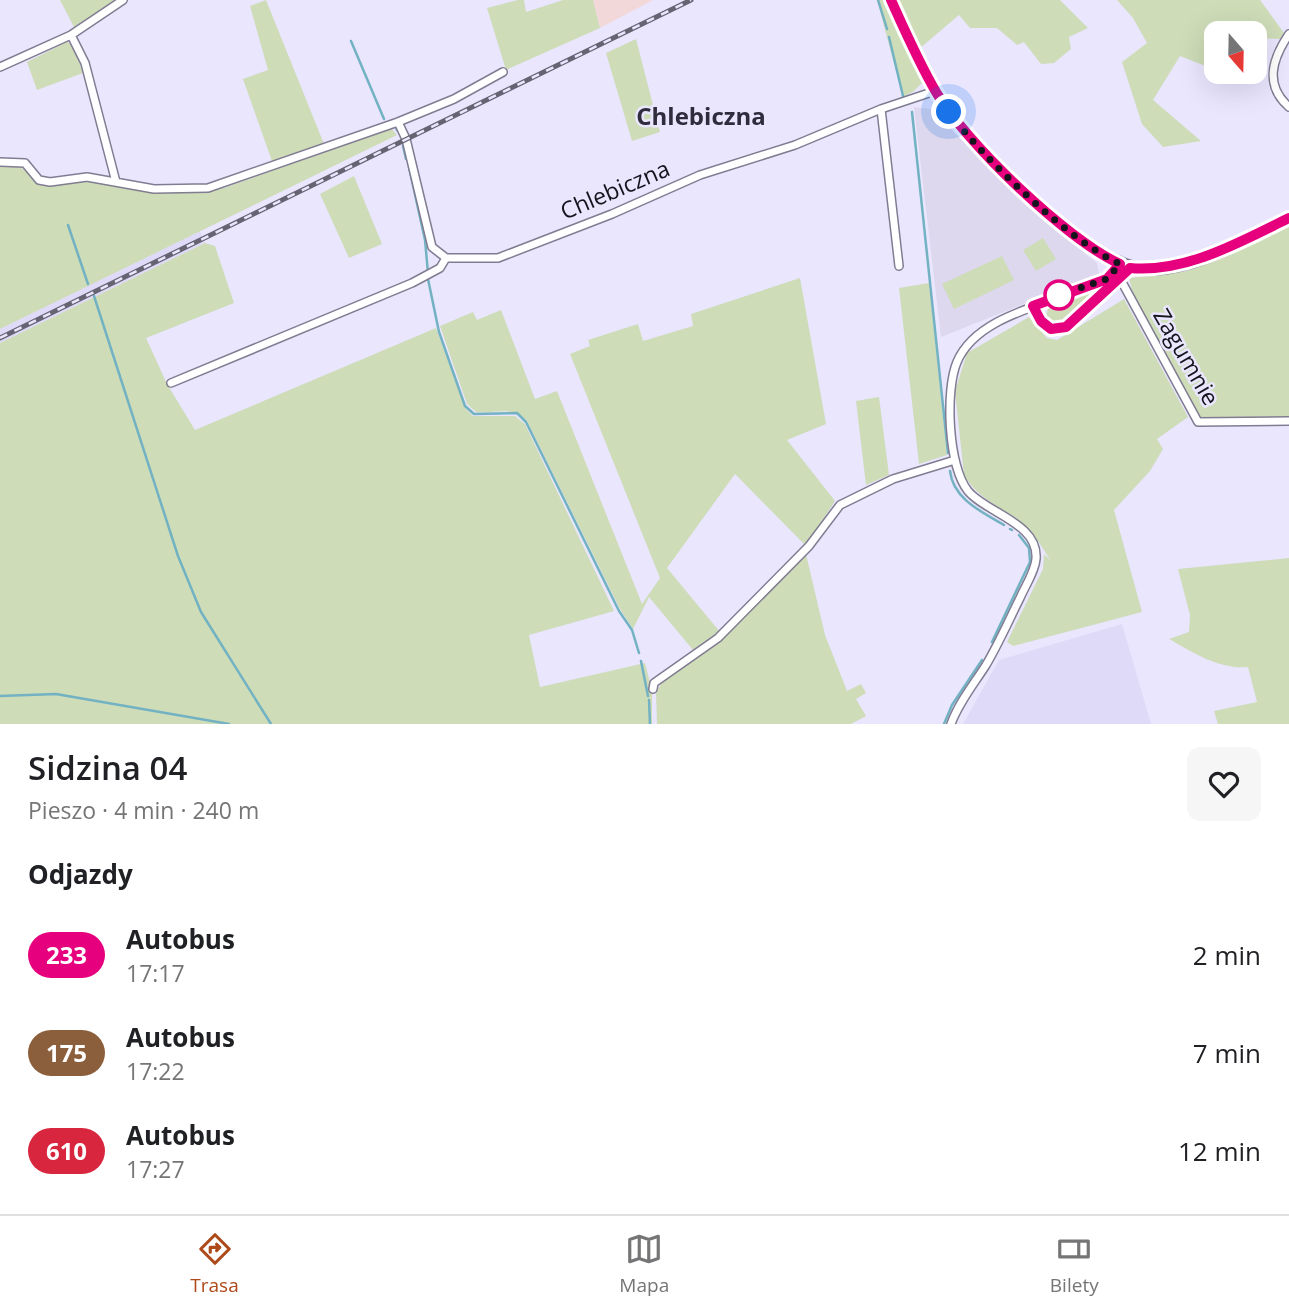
<!DOCTYPE html>
<html lang="pl">
<meta charset="utf-8">
<style>
:root{--surface:#fff;--page:#f6f6f6;--text:#202124;--muted:#757577;--line:#e0e0e0;--accent:#ae4919}
body{margin:0;font-family:"Open Sans",sans-serif;background:var(--page);color:var(--text);height:100vh;display:flex;flex-direction:column;font-size:26px;white-space:nowrap}
*{box-sizing:border-box;margin:0}
p{font-size:23px;color:var(--muted)}
.icon{flex:none;width:38px;height:38px;fill:none;stroke:currentColor;stroke-width:2;stroke-linecap:round;stroke-linejoin:round}
.map{position:relative;height:724px;overflow:hidden}
.drawer{display:flex;flex-direction:column;background:var(--surface);flex:1}
.drawer>*{flex:none}
.badge{padding:0 14px;border-radius:23px;font-size:24px;line-height:46px}
.needle{width:46px;rotate:160deg}
.tools{position:absolute;left:1204px;top:21px;display:grid;gap:14px}
.tools a{display:grid;place-items:center;width:63px;height:63px;border-radius:14px;background:var(--surface);box-shadow:0 7px 28px #0002;font-size:35px}
.you{position:absolute;width:35px;height:35px;margin:-18px;border:5px solid #fff;border-radius:50%;background:#1a73e8;box-shadow:0 0 0 10px #1a73e833}
.map>.badge{position:absolute;translate:-50% -50%;box-shadow:0 0 0 4px #fff}
h2{padding:0 28px;font-size:26px;line-height:63px}
.round{display:grid;place-items:center;flex:none;width:74px;height:74px;border-radius:14px;background:var(--page)}
.headline{display:flex;align-items:center;justify-content:space-between;height:119px;padding:0 28px}
h1{font-size:33px;font-weight:600;line-height:52px}
ul{padding:0;list-style:none}
li{display:flex;align-items:center;gap:21px;height:98px;padding:0 28px}
li div{flex:1}
li b{display:block;font-size:26px}
li em{font-style:normal}
li .badge{min-width:77px;font-weight:700;text-align:center}
.dock{display:flex;justify-content:space-around;align-items:center;height:98px;border-top:2px solid var(--line);background:var(--surface);font-size:19px;color:var(--muted)}
.dock a{display:grid;justify-items:center;gap:4px}
.dock .on{color:var(--accent)}
.map>svg:first-child{display:block}
.built{fill:#dfdaf8}
.industrial{fill:#f3d8d9}
.education{fill:#ddd8ed}
.green{fill:#cedcb8}
.lines{fill:none;stroke-linecap:round;stroke-linejoin:round}
.stream{stroke:#72b2c2;stroke-width:2.5}
.street-casing{stroke:#807c92;stroke-width:10}
.secondary-casing{stroke:#807c92;stroke-width:14}
.street{stroke:#fff;stroke-width:7}
.secondary{stroke:#ffe5df;stroke-width:10}
.rail-casing{stroke:#666473;stroke-width:5}
.rail{stroke:#e9e6fe;stroke-width:2.5;stroke-dasharray:8;stroke-linecap:butt}
.line-casing{stroke:#fff;stroke-width:16}
.line{stroke:#e6007e;stroke-width:10}
.walk{stroke:#15131c;stroke-width:7;stroke-dasharray:0 12.6}
.stop-dot{fill:#fff;stroke:#e6007e;stroke-width:3.5}
.labels{text-anchor:middle;stroke-width:5;stroke-linejoin:round;paint-order:stroke}
.street-label{font-size:23px;fill:#15131c;stroke:#e9e6fe}
.neighbourhood-label{font-size:24px;font-weight:bold;fill:#302c3e;stroke:#e9e6fe}
</style>
<div class="map">
<svg width="1289" height="724" viewBox="0 0 1289 724">
<rect width="100%" height="100%" fill="#e9e6fe"/>
<path class="built" d="M200,231L205,243L0,343V329Z
M1122,624L1151,724H963L999,660Z"/>
<path class="industrial" d="M593,0H653L600,28Z"/>
<path class="education" d="M914,107L930,109L1053,228L1097,263L1099,274L941,337Z"/>
<path class="green" d="M60,0H117L74,27Z
M266,0L324,144L273,164L243,79L268,70L250,6Z
M518,0H524L526,12L563,0H593L600,28L506,70L487,8Z
M877,0H887L924,81L914,91L903,97Z
M897,0H1060L1088,28L1069,37L1071,49L1054,63L1041,64L1024,42L1017,45L997,28H970L959,15L919,49Z
M1117,0H1260L1284,33L1280,39L1255,38V33H1216V70L1180,56L1153,100L1201,141L1163,147L1142,124L1122,62L1147,43L1133,18Z
M636,39L660,132L632,141L606,53Z
M67,42L73,45L83,73L37,90L27,62Z
M391,128L397,135L0,329V166C34,162 28,184 46,185C60,186 75,178 89,179C136,183 177,197 224,188Z
M354,176L382,244L349,258L320,194Z
M1289,226V417H1198L1133,294L1129,278L1187,271Z
M1043,238L1056,259L1036,271L1023,250Z
M205,243L215,246L234,303L146,338L167,384L195,430L436,328L465,408L473,416H515L525,424L614,611L529,635L540,687L645,663L652,690V724H0V343Z
M1002,256L1014,280L954,309L942,284Z
M800,278L826,424L787,440L835,501L806,546L735,474L667,568L720,632L693,650L649,597L633,629L620,609L527,421C512,405 496,414 476,412L467,404L440,326L473,312L477,320L501,310L535,399L557,391L642,604L660,578L570,354L590,346L588,340L638,324L643,341L693,326L691,314Z
M929,283L947,455L919,464L899,288Z
M1099,287L1100,290L1060,325H1052L1045,318L1050,303Z
M1124,299L1188,417L1157,439L1163,449L1150,471L1114,510L1142,612L1013,646L1007,642L1043,569L1044,554L1051,561C1043,549 1035,534 1024,525C1003,508 978,499 964,475L955,391L967,353L1029,317L1047,338L1057,340Z
M879,397L889,475L866,485L856,401Z
M806,554L825,635L847,691L861,684L866,693L856,699L866,716L851,724H657L656,693L662,682L721,639Z
M1289,558V724H1218L1214,711L1257,702L1248,667C1220,670 1192,652 1169,639L1189,632L1190,615L1178,569Z"/>
<g class="lines">
<path class="stream" d="M878,0L887,29
M889,37L903,96
M351,41L384,119
M912,112L948,453
M396,127L397,130
M403,146L406,159
M409,167L425,240L428,273
M68,225L88,284
M428,279L439,332L465,406L474,414L517,413L526,422L619,611L632,630L639,653
M94,296L178,556L201,612L271,724
M950,471C953,499 982,512 1004,525
M1010,529L1012,530
M992,642L1030,562L1029,548L1019,535
M641,661L648,696
M0,696L56,694L229,724
M649,700L650,724
M944,724L952,705L982,660"/>
<defs>
<path id="street" d="M1289,34C1272,59 1264,85 1289,107
M71,35L85,63L116,182
M0,67L71,35L123,0
M881,109L899,266
M398,122L406,139L432,247L446,258H498L612,214L700,175L795,145L881,109L935,91
M0,162L25,163L39,180L50,182L87,177L154,189L208,188L398,122L454,99L503,72
M1114,274L1123,284L1198,422L1289,421
M1033,306C1040,319 1045,332 1062,329L1130,268
M171,383L412,283L440,268L446,258
M653,689L654,683L718,638L809,546L840,505L893,479L955,460
M951,724C959,702 974,684 986,665C999,643 1009,620 1020,598C1025,586 1035,572 1036,559C1039,523 986,513 968,491C948,466 945,390 957,362C983,300 1102,301 1120,264"/>
<path id="secondary" d="M891,0C905,30 919,62 935,91C962,139 1090,269 1145,269C1195,270 1246,239 1289,218"/>
</defs>
<use href="#street" class="street-casing"/>
<use href="#secondary" class="secondary-casing"/>
<use href="#street" class="street"/>
<use href="#secondary" class="secondary"/>
<defs>
<path id="rail" d="M0,338L691,0"/>
</defs>
<use href="#rail" class="rail-casing"/>
<use href="#rail" class="rail"/>
</g>
<g class="lines">
<defs>
<path id="line" d="M891,0C905,31 919,63 936,92C966,143 1067,240 1120,264L1107,279L1033,306L1041,321L1051,329L1066,327L1130,268C1186,273 1240,242 1289,218"/>
</defs>
<use href="#line" class="line-casing"/>
<use href="#line" class="line"/>
<path class="walk" d="M949,112C982,157 1070,242 1120,264L1107,279L1059,295"/>
</g>
<circle class="stop-dot" cx="1059" cy="295" r="14"/>
<g class="labels">
<g class="street-label">
<text transform="translate(615 190) rotate(-23)" y="8">Chlebiczna</text>
<text transform="translate(1186 357) rotate(60)" y="8">Zagumnie</text>
</g>
<g class="neighbourhood-label">
<text x="701" y="125">Chlebiczna</text>
</g>
</g>
</svg>
<div class="tools">
<a><svg class="needle" viewBox="-14 -14 28 28"><path d="M0-13l5 13h-10z" fill="#e53935"/><path d="M0 13l5-13h-10z" fill="#757577"/></svg></a>
</div>
<div class="you" style="left:949px;top:112px"></div>
</div>
<section class="drawer">
<div class="headline"><div><h1>Sidzina 04</h1><p>Pieszo · 4 min · 240 m</p></div><a class="round"><svg class="icon" aria-label="heart" viewBox="0 0 24 24"><path d="M12 20l-8-8c-3-5 5-10 8-4 3-6 11-1 8 4z"/></svg></a></div>
<h2>Odjazdy</h2>
<ul>
<li><span class="badge" style="background:#e6007e;color:#fff">233</span><div><b>Autobus</b><p>17:17</p></div><em>2 min</em></li>
<li><span class="badge" style="background:#8b5e3c;color:#fff">175</span><div><b>Autobus</b><p>17:22</p></div><em>7 min</em></li>
<li><span class="badge" style="background:#d7263d;color:#fff">610</span><div><b>Autobus</b><p>17:27</p></div><em>12 min</em></li>
</ul>
</section>
<nav class="dock">
<a class="on"><svg class="icon" aria-label="directions" viewBox="0 0 24 24"><path d="M12 3l9 9-9 9-9-9zM9 14v-3h6M13 9l2 2-2 2"/></svg>Trasa</a>
<a><svg class="icon" aria-label="map" viewBox="0 0 24 24"><path d="M3 6l6-2 6 2 6-2v14l-6 2-6-2-6 2zM9 4v14M15 6v14"/></svg>Mapa</a>
<a><svg class="icon" aria-label="tickets" viewBox="0 0 24 24"><path d="M3 7h18v10H3zM15 7v10"/></svg>Bilety</a>
</nav>
